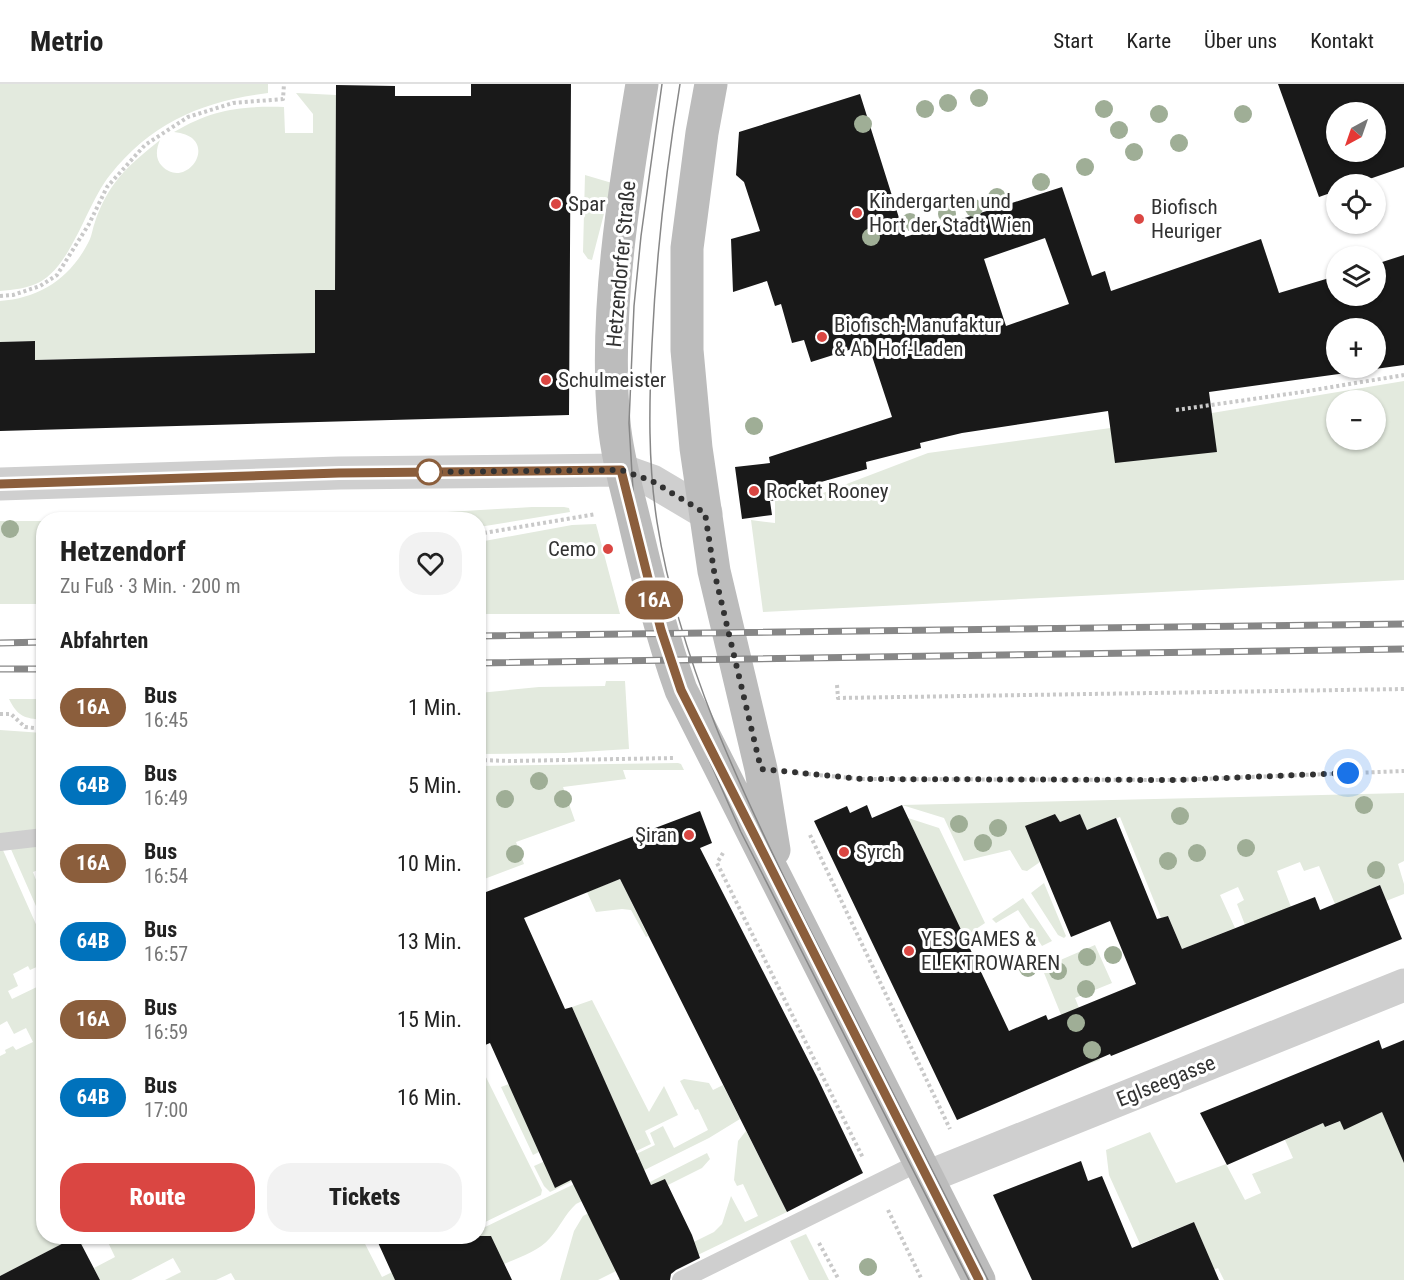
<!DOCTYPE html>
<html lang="de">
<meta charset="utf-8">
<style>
:root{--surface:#fff;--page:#f2f2f2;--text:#222;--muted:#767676;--line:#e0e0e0;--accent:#da4642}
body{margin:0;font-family:"Roboto Condensed",sans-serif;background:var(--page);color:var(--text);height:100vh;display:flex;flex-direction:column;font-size:22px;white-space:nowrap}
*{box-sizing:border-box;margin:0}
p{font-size:20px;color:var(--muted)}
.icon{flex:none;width:33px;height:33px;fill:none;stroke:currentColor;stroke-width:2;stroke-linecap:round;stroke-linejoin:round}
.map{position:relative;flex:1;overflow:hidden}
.side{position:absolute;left:36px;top:428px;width:450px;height:732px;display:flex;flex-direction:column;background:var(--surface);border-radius:24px;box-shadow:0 2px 4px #0004}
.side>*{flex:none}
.badge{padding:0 12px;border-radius:20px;font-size:21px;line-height:39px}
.needle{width:39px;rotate:220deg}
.tools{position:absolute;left:1326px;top:18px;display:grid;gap:12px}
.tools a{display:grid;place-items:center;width:60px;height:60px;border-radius:50%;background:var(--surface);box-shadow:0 2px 4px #0004;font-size:30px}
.you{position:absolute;width:30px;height:30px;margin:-15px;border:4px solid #fff;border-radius:50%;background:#1a73e8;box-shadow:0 0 0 9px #1a73e833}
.map>.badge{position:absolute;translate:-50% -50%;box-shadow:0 0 0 3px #fff}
h2{padding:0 24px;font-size:22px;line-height:54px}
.round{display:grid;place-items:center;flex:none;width:63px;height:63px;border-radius:24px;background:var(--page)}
.overview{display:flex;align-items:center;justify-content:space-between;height:102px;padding:0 24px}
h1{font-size:28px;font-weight:800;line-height:45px}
.primary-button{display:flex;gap:12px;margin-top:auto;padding:12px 24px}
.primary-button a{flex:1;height:69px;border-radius:24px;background:var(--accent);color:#fff;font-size:24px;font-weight:800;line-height:69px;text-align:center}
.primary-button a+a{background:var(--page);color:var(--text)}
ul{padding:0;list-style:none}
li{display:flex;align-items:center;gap:18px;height:78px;padding:0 24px}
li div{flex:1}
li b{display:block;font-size:22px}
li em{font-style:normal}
li .badge{min-width:66px;font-weight:700;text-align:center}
header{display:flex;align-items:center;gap:36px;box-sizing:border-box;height:84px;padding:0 30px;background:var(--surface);border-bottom:2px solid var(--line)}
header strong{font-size:28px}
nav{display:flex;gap:33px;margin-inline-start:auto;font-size:21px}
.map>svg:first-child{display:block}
.green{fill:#e3eade;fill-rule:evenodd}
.building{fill:#191919;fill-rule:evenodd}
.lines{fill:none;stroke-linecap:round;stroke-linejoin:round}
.path{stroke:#c9c9c9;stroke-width:4;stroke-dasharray:3 3;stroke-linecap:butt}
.lane{stroke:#cfcfcf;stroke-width:18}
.street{stroke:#cfcfcf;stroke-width:33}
.secondary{stroke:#bcbcbc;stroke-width:33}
.tram{stroke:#878787;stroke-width:1.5}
.rail-casing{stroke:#878787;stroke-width:7}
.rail{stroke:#fff;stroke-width:4.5;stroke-dasharray:14;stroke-linecap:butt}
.tree{fill:#9fae96}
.line-casing{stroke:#fff;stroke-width:14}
.line{stroke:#8b5e3c;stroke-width:9}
.walk{stroke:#323232;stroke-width:6;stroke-dasharray:0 10.8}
.poi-dot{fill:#da4642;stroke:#fff;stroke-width:2}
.stop-dot{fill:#fff;stroke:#8b5e3c;stroke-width:3}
.labels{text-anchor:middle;stroke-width:6;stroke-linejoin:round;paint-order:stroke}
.poi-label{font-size:21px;fill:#323232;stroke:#fff;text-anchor:start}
.street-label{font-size:21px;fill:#323232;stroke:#fff}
</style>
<header>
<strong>Metrio</strong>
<nav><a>Start</a><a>Karte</a><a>Über uns</a><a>Kontakt</a></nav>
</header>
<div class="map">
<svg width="1404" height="1196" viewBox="0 0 1404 1196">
<rect width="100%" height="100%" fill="#fff"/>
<path class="green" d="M0,0H268V9C203,17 152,38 110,91C86,121 73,179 40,198C29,204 13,206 0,207Z
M296,9L336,11L335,206H315V269L35,276V257L0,258V217C41,214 72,193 90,155C92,150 93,143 95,138C99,125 106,111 114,100C126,83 144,69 160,56C156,65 155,75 162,82C187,108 223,53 174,48C213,25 240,22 284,23L285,49H313V30Z
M585,91L612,99L592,176L588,175L583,168Z
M1404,297V496L763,528L751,436L775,439V416L823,409L928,369L1176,335ZM1336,316H1376V356H1336Z
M532,423H564L569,424L570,428L479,443L478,435H138L430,429Z
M0,437H43V520H0Z
M596,440L620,530H479V458L572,441Z
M606,597H625L629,665L565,669L479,670V609L539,603L605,602Z
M9,615H43V636C24,634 18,633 9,615Z
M0,646L43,649V749L0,751Z
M678,679L681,680L684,686H623L626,695L563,703L575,737L516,758L524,780L479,797V682Z
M1404,709V777L1398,780L1404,800V810L1386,817L1380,801L1335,820L1319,782L1304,787L1300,778L1277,787L1291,823L1245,841L1237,820L1244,816L1238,803L1220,811L1235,844L1182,865L1168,832L1161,834L1120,733L1087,746L1080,730L1060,738L1055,730L1026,742L1040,778L1027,787L1022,786L1010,766L964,777L944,734L902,721Z
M908,734L939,744L985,839L964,853Z
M43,760V784L33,788L43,814V838L10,763Z
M0,764H2L43,856V886L41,881L30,886L28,882L13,890L18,902L8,907L12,915L43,900L44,1152H99L82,1161L77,1152L0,1192V972L6,969L5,966L13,962L16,966L33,958L26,944L14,950L7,937L0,941Z
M620,795L648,852L646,853L631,826L622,825L596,828L587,808Z
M1044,799L1066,852L1064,854L1058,851L1031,809Z
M1023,814L1052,857L1042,862L1018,826L996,839L992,835Z
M1095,861L1112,899L1075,914L1100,976L1082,982L1042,884Z
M592,916L649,1028L664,1002L678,1031L645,1047L651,1060L550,1108L544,1102L534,1082L543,1078L635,1066L572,923Z
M478,977L542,1106L541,1111L479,1141Z
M684,995L709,999L713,1006L723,1001L740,1035L709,1054L576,1120C565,1130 560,1143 550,1154C539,1167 520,1173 504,1180L501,1173L455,1196H235L231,1189L216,1196H165L181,1188L173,1174L131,1196H100L94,1184L115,1173L105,1152H361L382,1193L467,1152H478L479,1146L655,1061L650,1049L663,1042L674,1064L708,1046L698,1025L695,1026L680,997Z
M509,1000L539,1068L533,1071L501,1003Z
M1379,1021L1394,1056L1404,1052V1196H1224L1218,1184L1190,1196L1205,1164L1194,1138L1140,1160L1109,1091L1106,1066L1150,1048L1176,1099L1226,1080L1245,1116L1261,1109L1252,1090L1293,1074L1285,1056L1323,1039L1326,1043Z
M746,1047L787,1128L646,1196H617L714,1148L722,1140L731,1112L745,1138L758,1132L743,1100L737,1102L734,1096L738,1057Z
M707,1069L710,1075L702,1084L668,1101L665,1095L616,1187L598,1196H560L574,1147L583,1132Z
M806,1150L829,1196H809L790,1157Z"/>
<path class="building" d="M471,0H571L569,331L0,347V258L35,257V276L315,269V206H335L336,1L395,2V12H471Z
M1278,0H1404V83L1355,100H1336V107L1319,113ZM1336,28H1376V68H1336Z
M860,10L905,153L1062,103L1092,192L1105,187L1111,207L1261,155L1279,209L1336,192V212H1376V180L1404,171V281L1209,308L1217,368L1115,379L1108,327L962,349L920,359L921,364L866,378L867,385L821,398L823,409L770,417L772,431L742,435L735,383L770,379L769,373L892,333L868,260L811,278L804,256L792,259L781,220L775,222L767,197L733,208L731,155L760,147L744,98L736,91L739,48ZM1045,154L1069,220L1006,242L984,175ZM1336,244H1376V284H1336Z
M867,721L872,734L902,721L1009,947L1046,931L1048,936L1136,900L1110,837L1071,853L1025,742L1055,730L1060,738L1080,730L1087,746L1116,734L1157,835L1168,832L1182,865L1315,813L1320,826L1380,801L1402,855L1111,972L1110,970L957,1036L814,737L847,722L850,729Z
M700,727L712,759L700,764L817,993L863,1089L787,1128L620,795L524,834L565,925L572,923L651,1101L665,1095L692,1151L700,1174L676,1186L671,1190L670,1196H620L571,1096L555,1104L490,959L478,964V811Z
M1379,956L1382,965L1404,956V1079L1382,1028L1344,1046L1340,1037L1325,1043L1323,1039L1227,1081L1200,1029Z
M1081,1077L1088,1097L1102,1092L1132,1164L1194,1138L1219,1196H1032L993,1111Z
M77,1152L100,1196H0V1192Z
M375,1152H491L512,1196H395Z"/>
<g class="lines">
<path class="path" d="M0,212L13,211L40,202L57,191L89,140L107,103L145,61L188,33L233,19L283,15L284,0
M1176,326L1302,308L1404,291
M478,450L596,430
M837,601L838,614L1404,605
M0,630H11L25,643L44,645
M478,676L511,677L674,674
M796,689L862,695L1175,696L1404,687
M810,751L950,1045
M723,769L717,779L863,1074
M888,1126L922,1196
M819,1159L839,1196"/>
<path class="lane" d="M0,758L44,753
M681,1196L920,1078"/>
<path class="street" d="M0,400L339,389L621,386L652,397L706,429
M927,1093L1404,901"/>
<path class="secondary" d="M642,0C624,107 604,230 614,338C617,374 628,409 636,444C649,499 662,553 681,606L979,1196
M711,0L702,49L687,164V266L696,364L714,487L761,685L774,766"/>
<path class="tram" d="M662,0L641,152L634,222L629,339L635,440L661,546L695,644L741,748L969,1196
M680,0C666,86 656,173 652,260C649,320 648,379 657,438C679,577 741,707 803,832C864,954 927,1074 988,1196"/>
<defs>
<path id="rail" d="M478,552L1404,540
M0,559L44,558
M478,579L1404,565
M0,585H44"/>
</defs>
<use href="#rail" class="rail-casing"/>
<use href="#rail" class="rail"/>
</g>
<g class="tree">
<circle cx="979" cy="14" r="9"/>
<circle cx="948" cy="19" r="9"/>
<circle cx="925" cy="25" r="9"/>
<circle cx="1104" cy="25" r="9"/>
<circle cx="1159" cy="30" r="9"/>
<circle cx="1243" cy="30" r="9"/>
<circle cx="863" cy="40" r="9"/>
<circle cx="1119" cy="46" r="9"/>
<circle cx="1179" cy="59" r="9"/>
<circle cx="1134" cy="68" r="9"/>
<circle cx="1085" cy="83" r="9"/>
<circle cx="1041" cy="98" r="9"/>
<circle cx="997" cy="113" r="9"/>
<circle cx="974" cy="124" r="9"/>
<circle cx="947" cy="130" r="9"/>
<circle cx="910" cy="138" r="9"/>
<circle cx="871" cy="153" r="9"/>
<circle cx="754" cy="342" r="9"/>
<circle cx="10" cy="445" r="9"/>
<circle cx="539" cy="697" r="9"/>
<circle cx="505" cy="715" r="9"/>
<circle cx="563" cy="715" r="9"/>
<circle cx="1364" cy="721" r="9"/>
<circle cx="1180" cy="732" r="9"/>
<circle cx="959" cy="740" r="9"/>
<circle cx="998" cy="744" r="9"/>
<circle cx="983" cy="759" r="9"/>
<circle cx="1246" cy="764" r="9"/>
<circle cx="1197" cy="769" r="9"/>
<circle cx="515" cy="770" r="9"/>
<circle cx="1168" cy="777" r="9"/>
<circle cx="1376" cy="786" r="9"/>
<circle cx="1113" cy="871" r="9"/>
<circle cx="1087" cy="873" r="9"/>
<circle cx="1028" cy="884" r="9"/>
<circle cx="1058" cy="887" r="9"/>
<circle cx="1086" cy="905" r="9"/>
<circle cx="1076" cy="939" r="9"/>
<circle cx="1092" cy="966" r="9"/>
<circle cx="868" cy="1183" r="9"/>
</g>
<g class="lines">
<defs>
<path id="line" d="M0,400L339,389L621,386L661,546L681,606L979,1196"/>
</defs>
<use href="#line" class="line-casing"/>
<use href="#line" class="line"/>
<path class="walk" d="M429,388L621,386L652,397L705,429L714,487L761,685L862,695L1175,696L1348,689"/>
</g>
<g class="poi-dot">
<circle cx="556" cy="120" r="6"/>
<circle cx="857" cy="129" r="6"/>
<circle cx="1139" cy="135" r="6"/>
<circle cx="822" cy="253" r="6"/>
<circle cx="546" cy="296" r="6"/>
<circle cx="754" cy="407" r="6"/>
<circle cx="608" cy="465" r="6"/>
<circle cx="689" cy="751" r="6"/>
<circle cx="844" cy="768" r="6"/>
<circle cx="909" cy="867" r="6"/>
</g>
<circle class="stop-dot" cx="429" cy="388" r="12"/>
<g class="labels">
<g class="poi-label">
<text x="869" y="124">Kindergarten und<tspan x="869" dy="24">Hort der Stadt Wien</tspan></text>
<text x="568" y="127">Spar</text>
<text x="1151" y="130">Biofisch<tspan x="1151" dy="24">Heuriger</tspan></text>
<text x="834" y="248">Biofisch-Manufaktur<tspan x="834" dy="24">&amp; Ab Hof-Laden</tspan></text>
<text x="558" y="303">Schulmeister</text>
<text x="766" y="414">Rocket Rooney</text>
<text x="596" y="472" text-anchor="end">Cemo</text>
<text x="677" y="758" text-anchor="end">Şiran</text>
<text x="856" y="775">Syrch</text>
<text x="921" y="862">YES GAMES &amp;<tspan x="921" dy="24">ELEKTROWAREN</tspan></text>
</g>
<g class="street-label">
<text transform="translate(621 180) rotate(-85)" y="7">Hetzendorfer Straße</text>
<text transform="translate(1166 997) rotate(-22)" y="7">Eglseegasse</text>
</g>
</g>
</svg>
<div class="tools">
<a><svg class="needle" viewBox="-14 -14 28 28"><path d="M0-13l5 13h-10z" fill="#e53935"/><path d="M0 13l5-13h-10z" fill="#767676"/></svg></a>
<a><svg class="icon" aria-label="locate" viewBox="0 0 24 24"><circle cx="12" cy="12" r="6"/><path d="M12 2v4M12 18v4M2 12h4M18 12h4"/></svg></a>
<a><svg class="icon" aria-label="layers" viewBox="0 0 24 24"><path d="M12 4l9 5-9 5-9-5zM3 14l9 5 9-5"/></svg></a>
<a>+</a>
<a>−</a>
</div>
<div class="you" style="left:1348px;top:689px"></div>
<b class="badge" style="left:654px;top:516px;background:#8b5e3c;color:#fff">16A</b>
<section class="side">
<div class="overview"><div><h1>Hetzendorf</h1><p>Zu Fuß · 3 Min. · 200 m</p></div><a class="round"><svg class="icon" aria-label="heart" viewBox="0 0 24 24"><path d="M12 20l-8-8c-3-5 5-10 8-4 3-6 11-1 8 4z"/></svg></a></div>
<h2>Abfahrten</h2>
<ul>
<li><span class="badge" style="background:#8b5e3c;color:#fff">16A</span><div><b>Bus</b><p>16:45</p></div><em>1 Min.</em></li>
<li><span class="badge" style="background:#0072bc;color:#fff">64B</span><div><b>Bus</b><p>16:49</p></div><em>5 Min.</em></li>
<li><span class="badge" style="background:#8b5e3c;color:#fff">16A</span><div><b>Bus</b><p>16:54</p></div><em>10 Min.</em></li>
<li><span class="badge" style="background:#0072bc;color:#fff">64B</span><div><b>Bus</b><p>16:57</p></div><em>13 Min.</em></li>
<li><span class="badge" style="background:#8b5e3c;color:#fff">16A</span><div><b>Bus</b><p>16:59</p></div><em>15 Min.</em></li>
<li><span class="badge" style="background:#0072bc;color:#fff">64B</span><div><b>Bus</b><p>17:00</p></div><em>16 Min.</em></li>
</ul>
<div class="primary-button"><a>Route</a><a>Tickets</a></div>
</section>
</div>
